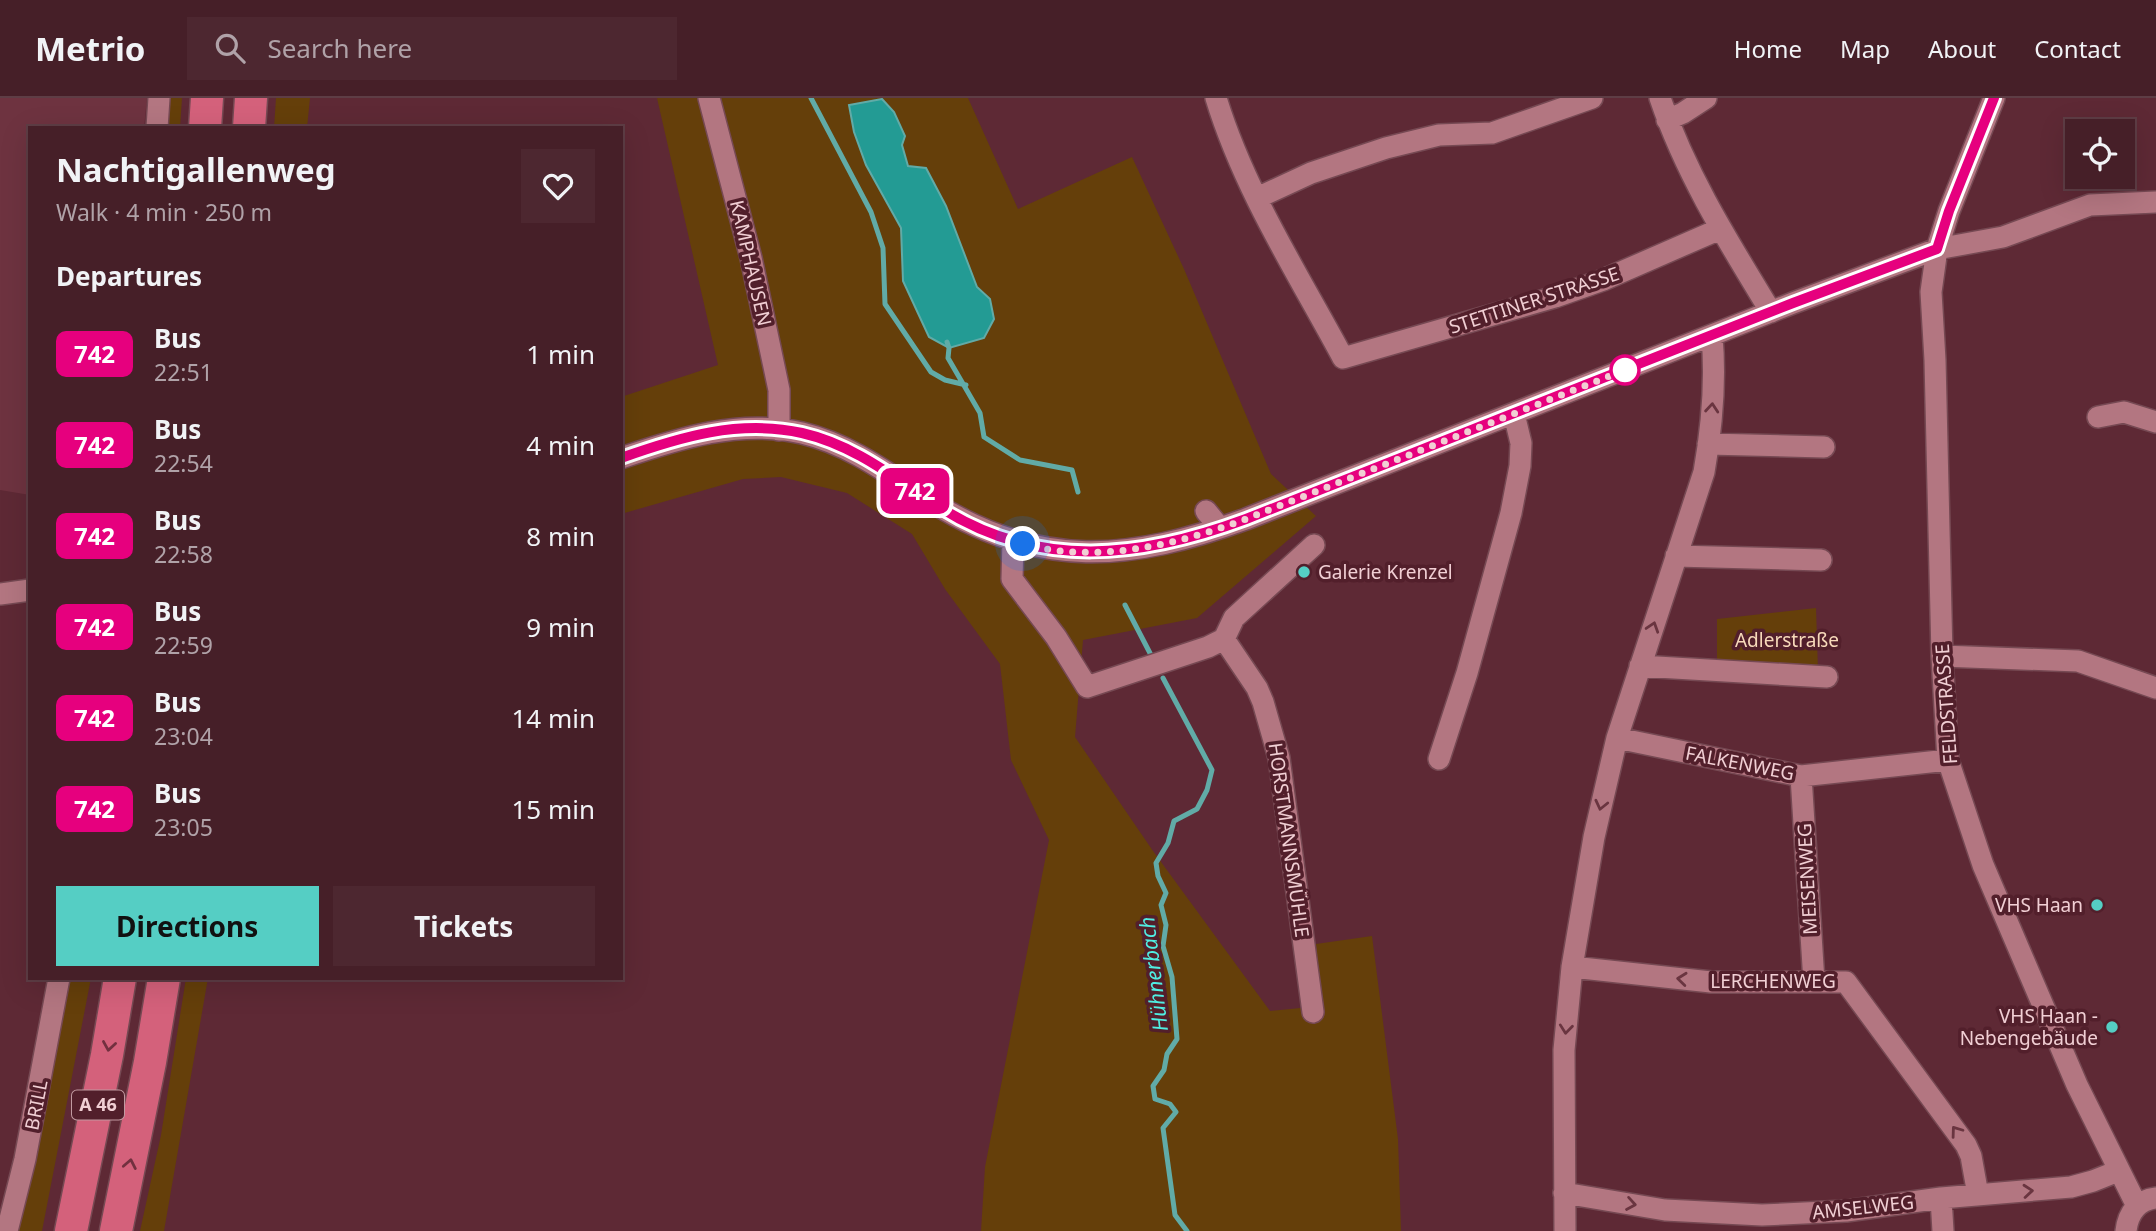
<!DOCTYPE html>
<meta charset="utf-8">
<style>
:root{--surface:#461f28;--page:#4d2730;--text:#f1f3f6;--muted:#b0a2a8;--line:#5e3d45;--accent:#55cec4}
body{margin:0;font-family:"Noto Sans",sans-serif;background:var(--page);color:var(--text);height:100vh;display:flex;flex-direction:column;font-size:26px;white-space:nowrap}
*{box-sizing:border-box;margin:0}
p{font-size:23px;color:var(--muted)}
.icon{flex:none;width:38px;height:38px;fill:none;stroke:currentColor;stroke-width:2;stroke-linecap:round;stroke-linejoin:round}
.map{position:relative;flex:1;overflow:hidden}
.details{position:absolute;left:28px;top:28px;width:595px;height:854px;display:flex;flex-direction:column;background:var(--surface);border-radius:0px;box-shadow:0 7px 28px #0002,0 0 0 2px var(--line)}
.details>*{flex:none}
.badge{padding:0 14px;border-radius:10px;font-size:24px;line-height:46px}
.tools{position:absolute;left:2065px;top:21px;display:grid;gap:14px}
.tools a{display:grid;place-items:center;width:70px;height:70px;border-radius:0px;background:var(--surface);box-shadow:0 7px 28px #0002,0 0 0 2px var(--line);font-size:35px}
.you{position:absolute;width:35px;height:35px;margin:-18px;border:5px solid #fff;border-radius:50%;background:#1a73e8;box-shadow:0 0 0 10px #1a73e833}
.map>.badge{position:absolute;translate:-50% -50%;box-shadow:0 0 0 4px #fff}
h2{padding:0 28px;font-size:26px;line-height:63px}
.round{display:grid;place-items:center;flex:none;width:74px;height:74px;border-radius:0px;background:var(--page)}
.summary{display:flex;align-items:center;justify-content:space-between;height:119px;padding:0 28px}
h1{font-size:33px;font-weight:700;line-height:52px}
.action{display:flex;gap:14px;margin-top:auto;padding:14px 28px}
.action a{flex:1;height:80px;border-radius:0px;background:var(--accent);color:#111;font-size:28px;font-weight:700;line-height:80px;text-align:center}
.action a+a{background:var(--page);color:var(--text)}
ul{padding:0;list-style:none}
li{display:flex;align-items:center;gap:21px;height:91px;padding:0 28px}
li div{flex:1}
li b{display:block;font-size:26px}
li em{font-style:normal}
li .badge{min-width:77px;font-weight:700;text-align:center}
header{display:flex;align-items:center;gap:42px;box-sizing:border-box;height:98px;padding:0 35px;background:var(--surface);border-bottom:2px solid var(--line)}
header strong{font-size:33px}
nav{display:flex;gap:38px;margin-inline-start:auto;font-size:24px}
.search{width:490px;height:63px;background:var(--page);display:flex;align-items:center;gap:18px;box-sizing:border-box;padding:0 24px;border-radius:0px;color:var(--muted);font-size:26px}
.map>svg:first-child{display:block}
.built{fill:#6e3340}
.green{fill:#653f0a}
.water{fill:#239b94;stroke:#61aba7;stroke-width:2}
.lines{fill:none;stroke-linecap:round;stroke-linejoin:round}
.stream{stroke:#61aba7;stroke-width:5}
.minor-casing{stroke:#764953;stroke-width:24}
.highway-casing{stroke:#764953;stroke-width:35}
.minor{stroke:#b37681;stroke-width:21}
.highway{stroke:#d4617b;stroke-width:32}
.oneway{stroke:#6a3540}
.oneway2{stroke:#72303f}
.line-casing{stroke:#fff;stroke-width:16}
.line{stroke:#e6007e;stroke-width:10}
.walk{stroke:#f1cfd4;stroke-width:7;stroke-dasharray:0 12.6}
.stop-dot{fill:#fff;stroke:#e6007e;stroke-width:3.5}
.poi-dot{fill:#55cec4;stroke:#521f2b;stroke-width:2.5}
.labels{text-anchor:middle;stroke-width:7;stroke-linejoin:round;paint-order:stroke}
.shield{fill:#521f2b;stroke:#c19aa1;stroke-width:2}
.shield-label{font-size:18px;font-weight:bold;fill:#f1cfd4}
.street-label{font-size:19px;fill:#f1cfd4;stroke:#521f2b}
.poi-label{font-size:19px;fill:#f1cfd4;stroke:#521f2b;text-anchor:end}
.park-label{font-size:19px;fill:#f7d9ba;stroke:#521f2b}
.water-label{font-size:21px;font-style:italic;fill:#50eee3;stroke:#521f2b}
</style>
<header>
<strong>Metrio</strong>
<div class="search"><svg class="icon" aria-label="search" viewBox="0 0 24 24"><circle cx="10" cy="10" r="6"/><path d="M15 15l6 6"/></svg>Search here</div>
<nav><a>Home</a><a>Map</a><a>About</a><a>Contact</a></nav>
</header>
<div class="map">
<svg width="2156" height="1133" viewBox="0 0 2156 1133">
<rect width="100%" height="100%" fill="#5e2935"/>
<path class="built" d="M0,0H147L144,30H30V397L0,392Z"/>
<path class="green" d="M147,0H182L180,30H149Z
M276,0H310L307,30H274Z
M657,0H968L1018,111L1132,59L1184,171L1271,376L1316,418L1197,520L1083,542L1075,639L1153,753L1270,913L1321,908L1316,846L1372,838L1398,1041L1401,1133H981L985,1069L1049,742L1011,662L1000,566L945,491L912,436L847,395L781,379L743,381L621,416V299L718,267Z
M1816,510L1818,573L1717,567V521Z
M64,880H91L42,1133H15Z
M186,880H208L164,1133H140L161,1037Z"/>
<path class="water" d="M882,1L894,14L905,38L902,47L908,68L926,70L946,108L977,189L990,201L994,221L984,240L949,250L929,239L903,183L901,130L866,67L854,34L849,7Z"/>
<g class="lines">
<path class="stream" d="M811,0L871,114L883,150L885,206L931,274L945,282L966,287
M947,244L949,250L948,260L980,315L984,339L1020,362L1072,372L1078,394
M1125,507L1152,559
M1163,580L1212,672L1207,692L1197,711L1174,723L1168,745L1156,765L1158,778L1166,795L1161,807L1166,827L1163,848L1172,879L1177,941L1167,956L1164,972L1153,988L1155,1001L1170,1006L1176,1014L1163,1030L1175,1117L1187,1133"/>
<defs>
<path id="minor" d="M709,0L751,160L779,292V332
M1216,0C1244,92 1298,176 1343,260L1555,199L1603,182L1720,131
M1660,0C1686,77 1729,145 1771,214
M1994,0L1949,113L1937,151L1931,194L1935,262L1942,558L1948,662L1983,767L2077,987L2137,1108
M1667,22L1683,15L1706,0
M157,30L159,0
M1257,100L1311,75L1386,50L1439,37L1492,35L1592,0
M2098,319L2124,314L2156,324
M1708,346L1824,349
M621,360C680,340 739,321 802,335C852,347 890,377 932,404C1039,472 1131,463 1246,421L1793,205L1937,151L2003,139L2090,107L2156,104
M1206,413L1220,430
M1013,443L1012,481L1056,539L1087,589L1208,549L1224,541L1234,520L1314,447
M1676,458L1821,462
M0,496L30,492
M1224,541L1257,590L1263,604L1279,660L1313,914
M1942,558L2078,563L2156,590
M1640,568L1827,579
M1617,640L1801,678L1948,662
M1439,661L1467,575L1511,415L1520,368L1521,345L1514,316
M1801,678L1814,884
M1572,869L1711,884H1846L1966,1047L1971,1058L1978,1097
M1564,1095L1665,1112L1762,1117L1846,1113L1941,1100L2071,1089L2093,1083L2118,1073
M1941,1100L1943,1133
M7,1133L25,1061L59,880
M1565,1133L1564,952L1572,869L1594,739L1617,640L1704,374C1712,329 1716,284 1712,238
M2126,1133C2128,1115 2138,1102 2156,1100"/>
<path id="highway" d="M205,30L207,0
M249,30L251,0
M71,1133L107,957L120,880
M116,1133L150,964L164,880"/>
</defs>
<use href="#minor" class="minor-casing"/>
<use href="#highway" class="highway-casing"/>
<use href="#minor" class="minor"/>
<use href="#highway" class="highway"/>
</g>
<defs><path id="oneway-chevron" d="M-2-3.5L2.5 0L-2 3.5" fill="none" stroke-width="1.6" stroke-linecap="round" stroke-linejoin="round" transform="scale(1.75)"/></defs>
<g class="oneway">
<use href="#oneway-chevron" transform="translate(1712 310) rotate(-85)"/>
<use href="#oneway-chevron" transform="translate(1653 529) rotate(-72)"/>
<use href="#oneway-chevron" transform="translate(1601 707) rotate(103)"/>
<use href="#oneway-chevron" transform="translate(1682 881) rotate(-174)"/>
<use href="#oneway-chevron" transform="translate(1566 931) rotate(96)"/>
<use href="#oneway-chevron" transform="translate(1956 1033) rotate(-126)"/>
<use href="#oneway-chevron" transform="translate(2028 1093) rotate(-5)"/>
<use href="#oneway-chevron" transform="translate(1631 1106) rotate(10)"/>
</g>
<g class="oneway2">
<use href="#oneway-chevron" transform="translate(109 948) rotate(99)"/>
<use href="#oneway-chevron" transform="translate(130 1066) rotate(-79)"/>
</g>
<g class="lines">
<defs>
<path id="line" d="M621,360C680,339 739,321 802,335C855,347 896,381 941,410C1039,472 1141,460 1246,421L1793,205L1937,151L1949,113L1994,0"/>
</defs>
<use href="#line" class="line-casing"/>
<use href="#line" class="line"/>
<path class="walk" d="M1023,446C1097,466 1176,447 1246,421L1625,272"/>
</g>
<circle class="stop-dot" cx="1625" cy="272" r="14"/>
<g class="poi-dot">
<circle cx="1304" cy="474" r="7"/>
<circle cx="2097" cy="807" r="7"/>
<circle cx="2112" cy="929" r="7"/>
</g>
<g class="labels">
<rect class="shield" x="72" y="992.5" width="52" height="29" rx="5"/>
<g class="shield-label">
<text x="98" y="1013">A 46</text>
</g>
<g class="street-label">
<text transform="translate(751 165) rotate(77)" y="7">KAMPHAUSEN</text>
<text transform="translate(1534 202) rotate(-18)" y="7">STETTINER STRASSE</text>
<text transform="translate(1946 606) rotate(-94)" y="7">FELDSTRASSE</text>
<text transform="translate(1740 665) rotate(11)" y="7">FALKENWEG</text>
<text transform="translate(1289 742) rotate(82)" y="7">HORSTMANNSMÜHLE</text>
<text transform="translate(1807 781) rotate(-93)" y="7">MEISENWEG</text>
<text x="1773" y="890">LERCHENWEG</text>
<text transform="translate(36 1007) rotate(-79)" y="7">BRILL</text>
<text transform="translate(1863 1109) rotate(-6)" y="7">AMSELWEG</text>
</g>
<g class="poi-label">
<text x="1318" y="481" text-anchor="start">Galerie Krenzel</text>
<text x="2083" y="814">VHS Haan</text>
<text x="2098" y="925">VHS Haan -<tspan x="2098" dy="22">Nebengebäude</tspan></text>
</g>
<g class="park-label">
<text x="1787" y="549">Adlerstraße</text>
</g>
<g class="water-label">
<text transform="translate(1154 876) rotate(-97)" y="7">Hühnerbach</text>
</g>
</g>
</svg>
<div class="tools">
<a><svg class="icon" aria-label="locate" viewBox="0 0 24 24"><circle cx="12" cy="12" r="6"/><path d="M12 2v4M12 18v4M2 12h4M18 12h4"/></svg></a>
</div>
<div class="you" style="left:1023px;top:446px"></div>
<b class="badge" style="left:915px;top:393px;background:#e6007e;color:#fff">742</b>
<section class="details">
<div class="summary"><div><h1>Nachtigallenweg</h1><p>Walk · 4 min · 250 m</p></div><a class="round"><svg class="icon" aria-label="heart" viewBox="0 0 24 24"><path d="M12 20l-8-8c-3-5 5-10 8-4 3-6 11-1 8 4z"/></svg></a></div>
<h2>Departures</h2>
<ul>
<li><span class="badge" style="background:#e6007e;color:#fff">742</span><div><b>Bus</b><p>22:51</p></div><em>1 min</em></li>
<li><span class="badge" style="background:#e6007e;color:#fff">742</span><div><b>Bus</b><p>22:54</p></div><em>4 min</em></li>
<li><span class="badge" style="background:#e6007e;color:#fff">742</span><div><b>Bus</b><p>22:58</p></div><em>8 min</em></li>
<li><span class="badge" style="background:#e6007e;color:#fff">742</span><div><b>Bus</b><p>22:59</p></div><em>9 min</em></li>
<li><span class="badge" style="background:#e6007e;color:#fff">742</span><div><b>Bus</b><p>23:04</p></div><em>14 min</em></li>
<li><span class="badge" style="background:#e6007e;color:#fff">742</span><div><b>Bus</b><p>23:05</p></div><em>15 min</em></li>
</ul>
<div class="action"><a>Directions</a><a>Tickets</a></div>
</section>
</div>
